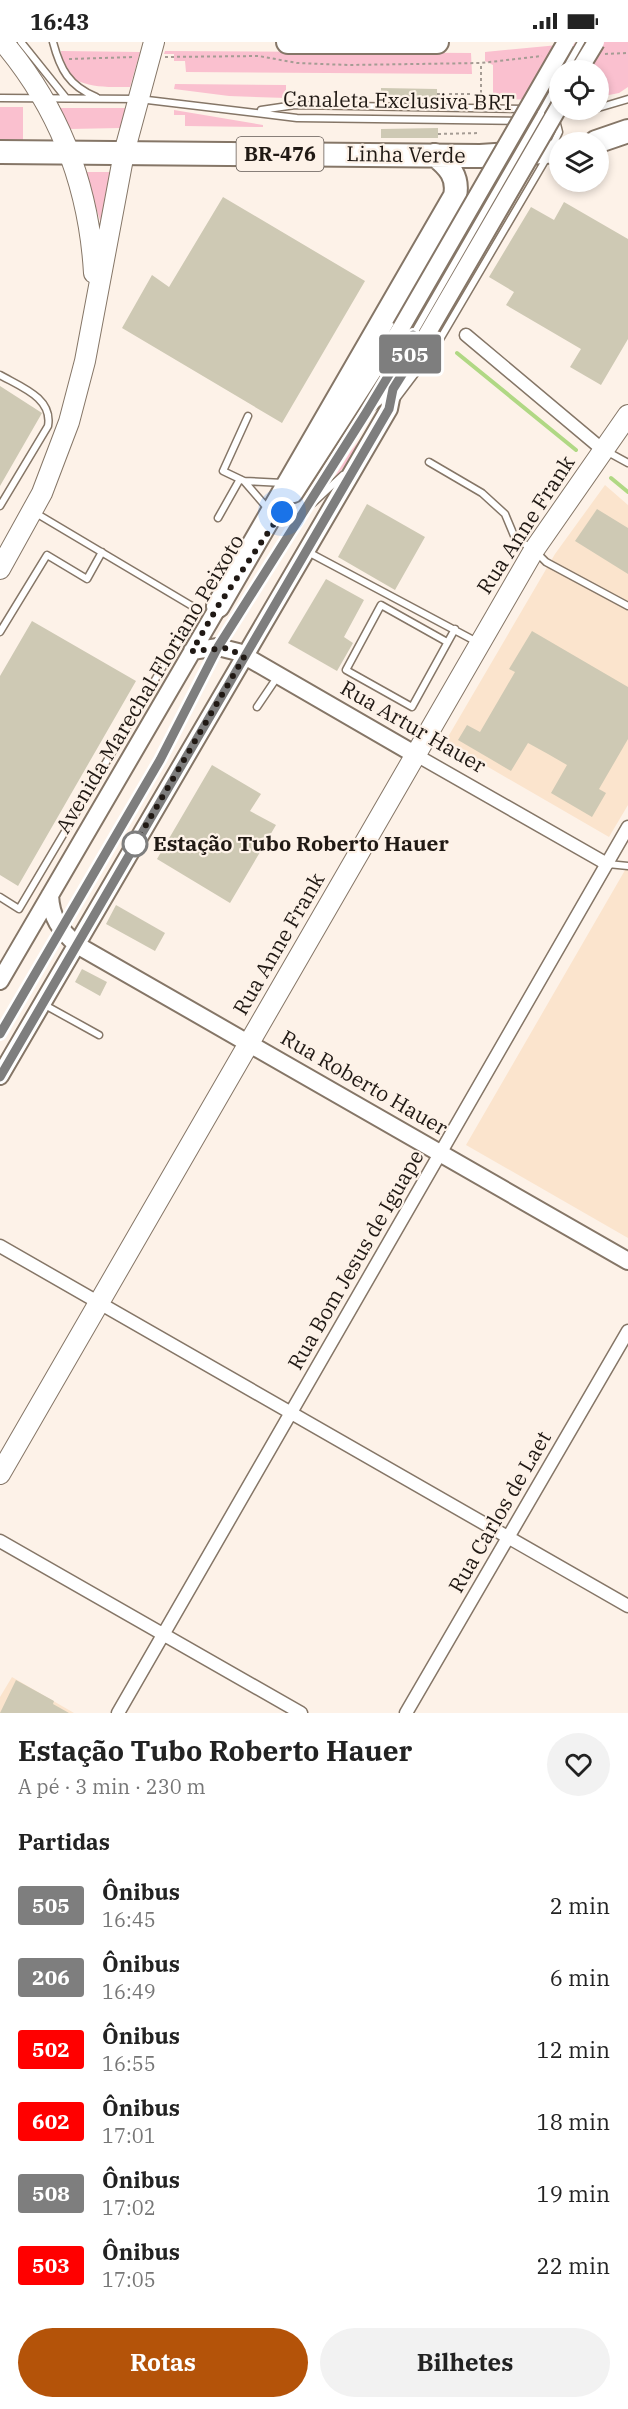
<!DOCTYPE html>
<html lang="pt">
<meta charset="utf-8">
<style>
:root{--surface:#fff;--page:#f2f2f2;--text:#222;--muted:#767676;--accent:#b45309}
body{margin:0;font-family:"IBM Plex Serif",serif;background:var(--page);color:var(--text);height:100vh;display:flex;flex-direction:column;font-size:22px;white-space:nowrap}
*{box-sizing:border-box;margin:0}
p{font-size:20px;color:var(--muted)}
.icon{flex:none;width:33px;height:33px;fill:none;stroke:currentColor;stroke-width:2;stroke-linecap:round;stroke-linejoin:round}
.map{position:relative;height:1671px;overflow:hidden}
.drawer{display:flex;flex-direction:column;background:var(--surface);flex:1}
.drawer>*{flex:none}
.badge{padding:0 12px;border-radius:4px;font-size:21px;line-height:39px}
.buttons{position:absolute;left:549px;top:18px;display:grid;gap:12px}
.buttons a{display:grid;place-items:center;width:60px;height:60px;border-radius:50%;background:var(--surface);box-shadow:0 3px 9px #0003;font-size:30px}
.you{position:absolute;width:30px;height:30px;margin:-15px;border:4px solid #fff;border-radius:50%;background:#1a73e8;box-shadow:0 0 0 9px #1a73e833}
.map>.badge{position:absolute;translate:-50% -50%;box-shadow:0 0 0 3px #fff}
h2{padding:0 18px;font-size:22px;line-height:54px}
.round{display:grid;place-items:center;flex:none;width:63px;height:63px;border-radius:32px;background:var(--page)}
.summary{display:flex;align-items:center;justify-content:space-between;height:102px;padding:0 18px}
h1{font-size:28px;font-weight:700;line-height:45px}
.button{display:flex;gap:12px;margin-top:auto;padding:12px 18px}
.button a{flex:1;height:69px;border-radius:36px;background:var(--accent);color:#fff;font-size:24px;font-weight:700;line-height:69px;text-align:center}
.button a+a{background:var(--page);color:var(--text)}
ul{padding:0;list-style:none}
li{display:flex;align-items:center;gap:18px;height:72px;padding:0 18px}
li div{flex:1}
li b{display:block;font-size:22px}
li em{font-style:normal}
li .badge{min-width:66px;font-weight:700;text-align:center}
.status{display:flex;justify-content:space-between;align-items:center;height:42px;padding:0 30px;background:var(--surface);direction:ltr}
.status svg{height:16px;fill:currentColor}
.map>svg:first-child{display:block}
.built{fill:#fbe4cd}
.green{fill:#fac0cf}
.lines{fill:none;stroke-linecap:round;stroke-linejoin:round}
.stream{stroke:#b0d884;stroke-width:4}
.building{fill:#cec9b4}
.lane-casing{stroke:#857667;stroke-width:9}
.street-casing{stroke:#857667;stroke-width:15}
.secondary-casing{stroke:#857667;stroke-width:20}
.primary-casing{stroke:#857667;stroke-width:22}
.highway-casing{stroke:#857667;stroke-width:26}
.path{stroke:#a59c94;stroke-width:2;stroke-dasharray:3 3;stroke-linecap:butt}
.lane{stroke:#fff;stroke-width:6}
.street{stroke:#fff;stroke-width:12}
.secondary{stroke:#fff;stroke-width:16}
.primary{stroke:#fff;stroke-width:20}
.highway{stroke:#fff;stroke-width:22}
.lane-bridge-casing{stroke:#857667;stroke-width:9;stroke-linecap:butt}
.secondary-bridge-casing{stroke:#857667;stroke-width:20;stroke-linecap:butt}
.lane-bridge{stroke:#fff;stroke-width:6}
.secondary-bridge{stroke:#fff;stroke-width:16}
.line-casing{stroke:#fff;stroke-width:14}
.line{stroke:#7e7e7e;stroke-width:9}
.walk{stroke:#201914;stroke-width:6;stroke-dasharray:0 10.8}
.stop-dot{fill:#fff;stroke:#7e7e7e;stroke-width:3}
.labels{text-anchor:middle;stroke-width:4.5;stroke-linejoin:round;paint-order:stroke}
.shield{fill:#fdf2e8;stroke:#625a54;stroke-width:1.5}
.shield-label{font-size:20px;font-weight:bold;fill:#201914}
.street-label{font-size:21px;fill:#201914;stroke:#fdf2e8}
.stop-label{font-size:21px;font-weight:bold;fill:#201914;stroke:#fdf2e8;text-anchor:start}
</style>
<div class="status"><b>16:43</b><svg viewBox="0 0 49 12"><path d="M0 12V9h3v3zM5 12V6h3v6zM10 12V3h3v9zM15 12V0h3v12zM26 1h20v11H26zM47 4h2v5h-2z"/></svg></div>
<div class="map">
<svg width="628" height="1671" viewBox="0 0 628 1671">
<rect width="100%" height="100%" fill="#fdf2e8"/>
<path class="built" d="M605,443L628,463V763L609,795L445,700L555,512Z
M628,823V1196L466,1103Z
M12,1635L74,1671H0V1655Z"/>
<path class="green" d="M590,0H628V45L619,51L599,55L598,28H560L559,58L493,57V23L485,19V10Z
M61,9L140,10L130,45C102,45 62,48 61,9Z
M165,9L471,11L472,32L186,30L185,19H174V12H164Z
M175,42L286,43V56L229,54L174,47Z
M0,65H23V101H0Z
M59,66H125L121,86L69,87Z
M174,68L263,83V85L185,84V73H174Z
M85,130H112L102,185Z
M372,382L355,413L334,436L351,409Z"/>
<g class="lines">
<path class="stream" d="M457,311L576,408
M611,436L628,450"/>
</g>
<path class="building" d="M381,46L437,47V56L381,55Z
M438,86V96H381V87Z
M223,155L365,239L282,381L122,286L152,233L169,245Z
M564,160L628,197V297L601,343L570,325L581,307L506,263L514,250L489,235L531,165L554,178Z
M0,344L42,371L0,444Z
M367,462L425,495L395,548L338,515Z
M597,467L628,486V532L575,499Z
M326,537L364,558L344,595L353,601L337,629L288,601Z
M32,579L136,639L18,844L0,833V634Z
M532,589L628,645V697L599,747L606,751L592,775L551,751L567,723L548,712L528,701L511,729L458,698L467,683L480,690L515,630L509,627Z
M212,723L261,752L250,769L276,783L230,861L157,817Z
M116,863L165,891L155,909L106,882Z
M82,927L107,940L100,954L75,940Z
M16,1638L54,1659L53,1662L69,1671H0Z"/>
<g class="lines">
<defs>
<path id="lane" d="M21,0L66,56
M53,0C60,27 69,44 96,55
M0,56L139,57L297,76L526,79L541,71L560,37
M598,66L628,57
M261,68L295,63L524,67
M557,70L588,68
M552,105L559,90L556,78
M0,333C21,345 53,356 48,384L0,464
M396,357L436,304L546,117
M371,367L388,352
M248,374L223,429L244,439L283,441
M606,409L628,421
M429,420L482,451L505,472L515,496L534,508L546,520L628,564
M244,439L269,468
M313,461L343,433
M218,476L240,437
M308,510L477,600
M0,590L47,513L87,537L102,510
M447,600L381,563L346,628L412,665L455,587
M257,665L278,634
M608,822L628,824
M0,855L19,867L197,567L34,470
M43,962L99,993
M0,992L160,718L218,605L366,371L413,293"/>
<path id="street" d="M466,293L603,408
M416,713L607,822
M0,1204L628,1564
M0,1499L301,1671
M118,1671L628,785
M406,1671L628,1289"/>
<path id="secondary" d="M294,452L401,286
M192,609L218,605L238,610L416,713
M50,853C51,876 60,888 77,903L628,1219
M0,939L224,555
M0,1034L389,367L393,347L423,299"/>
<path id="primary" d="M3,0C59,66 89,145 94,231
M0,527L42,451L69,380L85,319L124,111L154,0
M0,1432L534,508L628,373"/>
<path id="highway" d="M288,0H437
M596,100L628,89
M0,110L480,114L560,109
M218,564L455,154C459,135 449,124 435,113"/>
</defs>
<use href="#lane" class="lane-casing"/>
<use href="#street" class="street-casing"/>
<use href="#secondary" class="secondary-casing"/>
<use href="#primary" class="primary-casing"/>
<use href="#highway" class="highway-casing"/>
<path class="path" d="M605,12L628,11
M165,15L259,14L297,21L348,23L481,21L542,14
M69,17L135,15
M437,52H481
M481,57V21
M438,92L480,91"/>
<use href="#lane" class="lane"/>
<use href="#street" class="street"/>
<use href="#secondary" class="secondary"/>
<use href="#primary" class="primary"/>
<use href="#highway" class="highway"/>
<defs>
<path id="lane-bridge" d="M565,28L581,0
M413,293L541,71"/>
<path id="secondary-bridge" d="M579,28L596,0
M401,286L566,0
M423,299L560,63"/>
</defs>
<use href="#lane-bridge" class="lane-bridge-casing"/>
<use href="#secondary-bridge" class="secondary-bridge-casing"/>
<use href="#lane-bridge" class="lane-bridge"/>
<use href="#secondary-bridge" class="secondary-bridge"/>
</g>
<g class="lines">
<defs>
<path id="line" d="M0,992L160,718L218,605L366,371L413,293L408,323L393,347L389,367L0,1035"/>
</defs>
<use href="#line" class="line-casing"/>
<use href="#line" class="line"/>
<path class="walk" d="M135,802L244,615L228,606L192,609L218,564L282,470"/>
</g>
<circle class="stop-dot" cx="135" cy="802" r="12"/>
<g class="labels">
<rect class="shield" x="236.5" y="95" width="87" height="34" rx="4.5"/>
<g class="shield-label">
<text x="280" y="119">BR-476</text>
</g>
<g class="street-label">
<text transform="translate(399 59) rotate(1)" y="7">Canaleta Exclusiva BRT</text>
<text transform="translate(406 113) rotate(1)" y="7">Linha Verde</text>
<text transform="translate(526 483) rotate(-57)" y="7">Rua Anne Frank</text>
<text transform="translate(150 642) rotate(-59)" y="7">Avenida Marechal Floriano Peixoto</text>
<text transform="translate(413 685) rotate(30)" y="7">Rua Artur Hauer</text>
<text transform="translate(279 902) rotate(-60)" y="7">Rua Anne Frank</text>
<text transform="translate(364 1041) rotate(30)" y="7">Rua Roberto Hauer</text>
<text transform="translate(356 1218) rotate(-60)" y="7">Rua Bom Jesus de Iguape</text>
<text transform="translate(500 1470) rotate(-60)" y="7">Rua Carlos de Laet</text>
</g>
<g class="stop-label">
<text x="153" y="809">Estação Tubo Roberto Hauer</text>
</g>
</g>
</svg>
<div class="buttons">
<a><svg class="icon" aria-label="locate" viewBox="0 0 24 24"><circle cx="12" cy="12" r="6"/><path d="M12 2v4M12 18v4M2 12h4M18 12h4"/></svg></a>
<a><svg class="icon" aria-label="layers" viewBox="0 0 24 24"><path d="M12 4l9 5-9 5-9-5zM3 14l9 5 9-5"/></svg></a>
</div>
<div class="you" style="left:282px;top:470px"></div>
<b class="badge" style="left:410px;top:312px;background:#7e7e7e;color:#fff">505</b>
</div>
<section class="drawer">
<div class="summary"><div><h1>Estação Tubo Roberto Hauer</h1><p>A pé · 3 min · 230 m</p></div><a class="round"><svg class="icon" aria-label="heart" viewBox="0 0 24 24"><path d="M12 20l-8-8c-3-5 5-10 8-4 3-6 11-1 8 4z"/></svg></a></div>
<h2>Partidas</h2>
<ul>
<li><span class="badge" style="background:#7e7e7e;color:#fff">505</span><div><b>Ônibus</b><p>16:45</p></div><em>2 min</em></li>
<li><span class="badge" style="background:#7e7e7e;color:#fff">206</span><div><b>Ônibus</b><p>16:49</p></div><em>6 min</em></li>
<li><span class="badge" style="background:#f00;color:#fff">502</span><div><b>Ônibus</b><p>16:55</p></div><em>12 min</em></li>
<li><span class="badge" style="background:#f00;color:#fff">602</span><div><b>Ônibus</b><p>17:01</p></div><em>18 min</em></li>
<li><span class="badge" style="background:#7e7e7e;color:#fff">508</span><div><b>Ônibus</b><p>17:02</p></div><em>19 min</em></li>
<li><span class="badge" style="background:#f00;color:#fff">503</span><div><b>Ônibus</b><p>17:05</p></div><em>22 min</em></li>
</ul>
<div class="button"><a>Rotas</a><a>Bilhetes</a></div>
</section>
